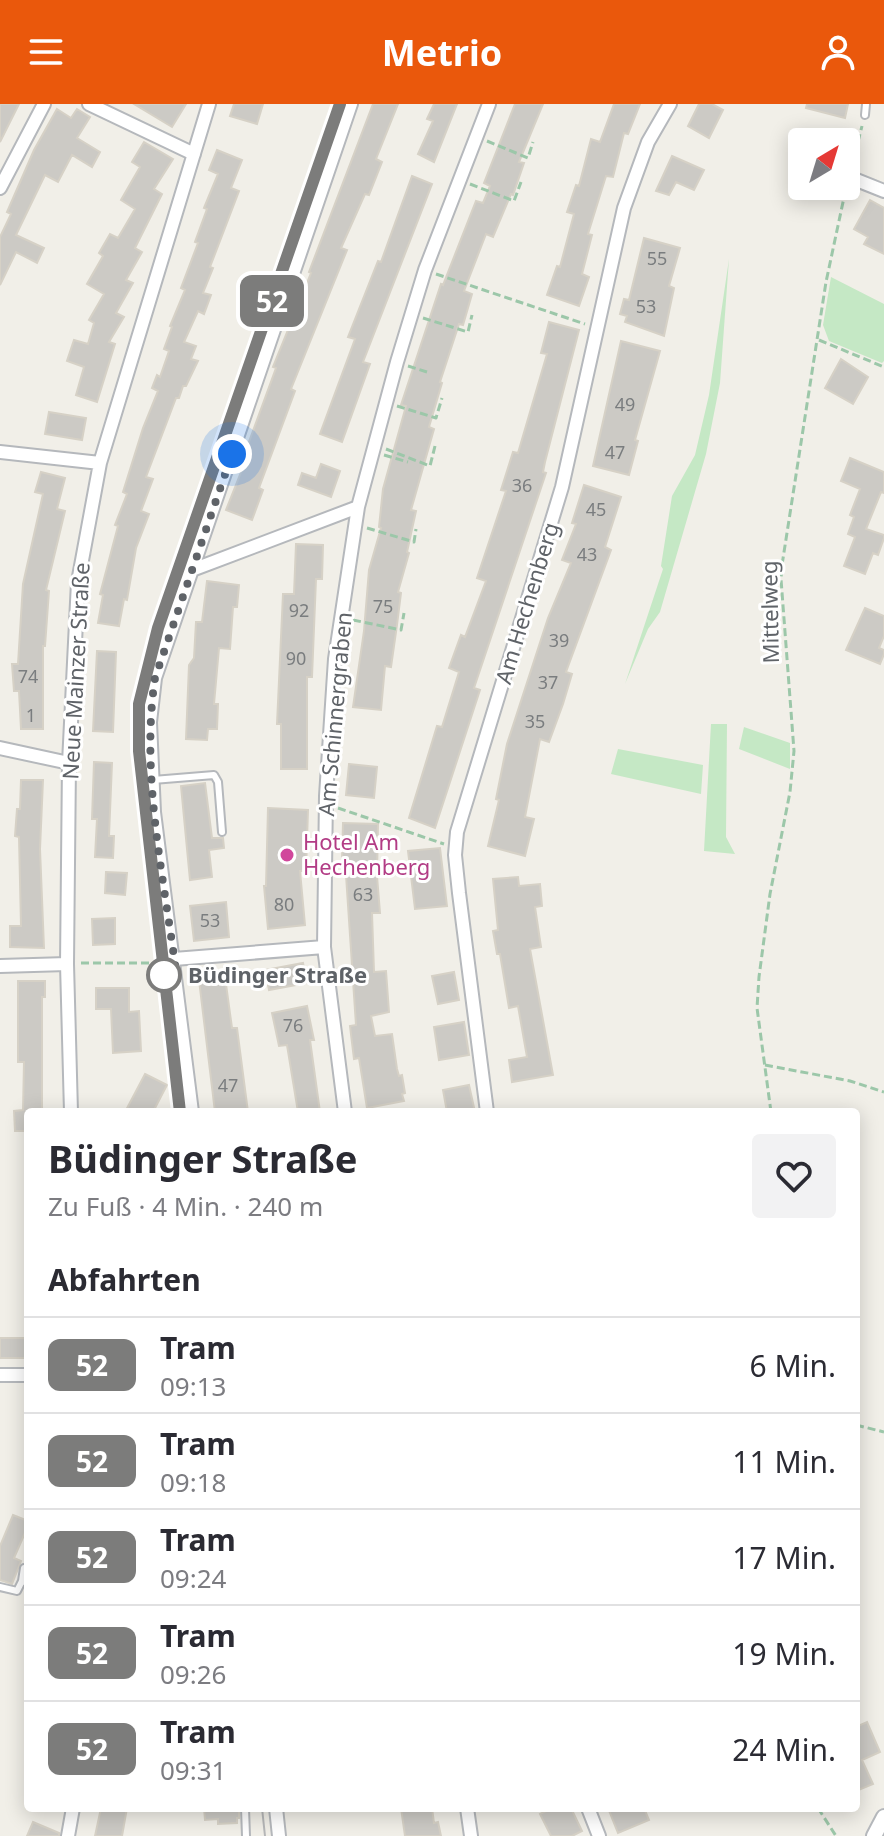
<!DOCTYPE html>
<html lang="de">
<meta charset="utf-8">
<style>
:root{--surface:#fff;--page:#f2f2f3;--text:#2b2b33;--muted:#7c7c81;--line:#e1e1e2;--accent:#ea580c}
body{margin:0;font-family:"Noto Sans",sans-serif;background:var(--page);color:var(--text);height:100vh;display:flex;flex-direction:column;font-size:30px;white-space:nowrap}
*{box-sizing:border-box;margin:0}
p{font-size:26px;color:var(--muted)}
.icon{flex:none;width:44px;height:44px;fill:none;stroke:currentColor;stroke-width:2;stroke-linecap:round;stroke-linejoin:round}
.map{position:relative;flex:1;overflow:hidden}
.panel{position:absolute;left:24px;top:1004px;width:836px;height:704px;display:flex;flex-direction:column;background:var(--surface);border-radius:8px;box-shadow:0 4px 20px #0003}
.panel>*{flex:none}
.badge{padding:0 16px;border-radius:12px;font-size:28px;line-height:52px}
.needle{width:52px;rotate:38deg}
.controls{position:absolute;left:788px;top:24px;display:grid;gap:16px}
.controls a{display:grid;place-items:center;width:72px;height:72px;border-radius:8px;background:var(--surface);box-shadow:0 4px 20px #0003;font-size:40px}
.you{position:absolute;width:40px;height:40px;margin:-20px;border:6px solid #fff;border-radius:50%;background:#1a73e8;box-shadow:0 0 0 12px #1a73e833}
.map>.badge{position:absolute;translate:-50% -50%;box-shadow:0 0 0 4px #fff}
h2{padding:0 24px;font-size:30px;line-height:72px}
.round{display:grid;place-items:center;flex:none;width:84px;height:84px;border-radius:8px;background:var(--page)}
.head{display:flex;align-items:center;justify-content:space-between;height:136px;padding:0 24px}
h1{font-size:38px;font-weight:700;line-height:60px}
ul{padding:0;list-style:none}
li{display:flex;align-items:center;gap:24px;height:96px;padding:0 24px;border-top:2px solid var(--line)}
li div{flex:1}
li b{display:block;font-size:30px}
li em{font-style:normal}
li .badge{min-width:88px;font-weight:700;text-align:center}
header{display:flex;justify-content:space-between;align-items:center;height:104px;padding:0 24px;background:var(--accent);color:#fff;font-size:36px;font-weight:700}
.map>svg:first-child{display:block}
.green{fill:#c5e8c5}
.building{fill:#cccac5;stroke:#d6d1c6;stroke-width:2}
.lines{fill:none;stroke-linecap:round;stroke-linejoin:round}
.service-casing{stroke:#b5b8bc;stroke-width:10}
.minor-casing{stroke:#b5b8bc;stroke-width:16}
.tertiary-casing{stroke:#b5b8bc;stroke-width:18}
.path{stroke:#9cc7a9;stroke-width:3;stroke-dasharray:8 4;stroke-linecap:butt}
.service{stroke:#fff;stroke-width:6}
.minor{stroke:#fff;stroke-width:12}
.tertiary{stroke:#fff;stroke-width:14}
.tram{stroke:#b6b7b8;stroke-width:2}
.line-casing{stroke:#fff;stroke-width:18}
.line{stroke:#7c7c7b;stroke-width:12}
.walk{stroke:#5f6368;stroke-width:8;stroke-dasharray:0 14.4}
.hotel-dot{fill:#d1479c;stroke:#fff;stroke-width:3}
.stop-dot{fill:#fff;stroke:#7c7c7b;stroke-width:4}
.labels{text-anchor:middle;stroke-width:6;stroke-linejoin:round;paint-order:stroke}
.number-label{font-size:18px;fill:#7a7d7f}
.street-label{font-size:22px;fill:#5f6368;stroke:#fff}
.hotel-label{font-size:22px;fill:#b23c85;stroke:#fff;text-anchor:start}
.stop-label{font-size:22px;font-weight:bold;fill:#5f6368;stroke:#fff;text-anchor:start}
</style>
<header><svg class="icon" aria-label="menu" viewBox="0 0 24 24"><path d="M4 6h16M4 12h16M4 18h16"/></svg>Metrio<svg class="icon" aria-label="person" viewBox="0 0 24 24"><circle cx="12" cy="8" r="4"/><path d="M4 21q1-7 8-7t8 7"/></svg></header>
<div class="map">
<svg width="884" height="1732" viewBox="0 0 884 1732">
<rect width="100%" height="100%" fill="#f1efe8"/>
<path class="green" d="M729,155L720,279L706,350L660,508L648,525L625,580L663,465L661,462L672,392L695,351L709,291Z
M831,173L884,200V257L882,259L829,237L823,221Z
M711,620H727L726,733L735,750L704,747Z
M744,623L790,639V665L739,645Z
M618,645L703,661L701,690L611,670Z"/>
<path class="building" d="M0,0H19L0,38Z
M134,0H186L172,23Z
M234,0H263L257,20L230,12Z
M373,0H398L376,55L382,58L369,91L365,90L341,144L347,146L291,285L295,287L259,384L263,386L252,416L226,406L245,358L242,357L276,264L273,263L311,169L309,168Z
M434,0H457L434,58L418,50L433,17L427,15Z
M515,0H543L519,58L524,59L513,91L511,90L493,133L486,130L464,187L472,190L463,221L459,220L440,278L442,279L429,323L434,325L411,406L416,407L407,448L409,449L398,488L401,489L397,521L391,563L385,562L381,606L353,603L364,527L369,466L381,424L379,423L383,385L406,302L401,301L441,180L443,181L476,97L483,99L490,82L484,79Z
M614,0H640L628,30L624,29L613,73L606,72L588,130L592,131L582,170L589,173L579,202L547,191L557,162L560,163L574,110L567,108L576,81L579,82L591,35L600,38Z
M699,0H712L723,6L709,34L688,22Z
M807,0H848L845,14L806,4Z
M57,5L71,14L77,5L90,13L77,34L100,48L92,63L72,51L58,78L45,71L16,131L44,144L37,159L16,148L0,181V133L11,110L7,108L34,46Z
M144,38L173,55L154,85L162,90L135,144L142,148L126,176L133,179L116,209L124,213L109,238L115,240L97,298L76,291L84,263L67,257L74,236L88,240L94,219L89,216L104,190L87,180L103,152L99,149L110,130L118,134L135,105L121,96L140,63L132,58Z
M217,46L242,56L231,84L239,87L210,163L213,164L203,189L211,191L204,210L198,207L184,238L196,242L191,255L198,257L186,282H183L179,294H176L146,373L153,375L141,407L149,410L136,444L127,496L124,495L119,522L98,519L103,491L100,490L118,422L115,421L127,390L123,388L143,324L158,287L152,284L157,271L160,273L169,247L164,245L172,223L170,222L185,186L181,184L198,139L195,138L207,105L204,104L218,70L209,66Z
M672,52L704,66L694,86L676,78L669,91L656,87Z
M412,72L432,80L363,258L370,260L342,338L320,330L355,235L348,233L378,157L381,158Z
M870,96L884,104V150L864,140L868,133L854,125Z
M644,134L680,144L669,182L674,184L664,232L625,218L627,212L620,210L624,195L629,196Z
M549,218L579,226L545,358L543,368L546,369L474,584L480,586L435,724L409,714L437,622L442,623L459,568L449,564L461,531L465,533L486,477L477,474L506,387L501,386L513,348L518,349L547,250L541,249Z
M621,237L660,247L635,336L638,337L629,371L593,362Z
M841,255L868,273L853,300L825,284Z
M49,308L86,314L82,336L45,330Z
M850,354L884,368V389L881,388L866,425L884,431V434L878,451L873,449L865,470L844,462L855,433L848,430L854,413L850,411L860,385L841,377Z
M321,360L340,367L331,393L298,381L302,369L316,374Z
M41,368L65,374L57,405L65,407L46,486L49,487L45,542H43V625H21L19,587H14L12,560H18L23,480L43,390L35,388Z
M584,381L621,393L605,443L611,446L566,568L572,570L563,600L549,638L540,635L525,713L534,715L525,752L488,742L499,696L496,695L507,640L548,514L571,459L562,456L576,420L572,419Z
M296,440L323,441L322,475H316L312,573H307V665H281V620H277L283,490H294Z
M207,477L239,481L237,503H233L230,545L219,544L214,600H218L217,625H208L207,636L186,635L189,561L194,554L196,518H202Z
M865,504L884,512V532L879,544L884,546V550L880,560L846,546Z
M97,547L116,548L113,628L93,627Z
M94,658L112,659L109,732H114L113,754L95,753L97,715H92Z
M349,660L377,663L374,694L346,691Z
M21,676H43L40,745L44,844L10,843V822H21L19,733L15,732L17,705H20Z
M205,679L212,734H223L224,744L209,746L212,773L190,776L181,682Z
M268,704L308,706L306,767H300L305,821L268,825L264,782H266Z
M343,719L378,720L377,772L380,809H372L374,868L386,867L389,908L371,912L375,932L392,930L397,965L399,972L402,971L405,989L402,990L404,997L367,1004L359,954L354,955L350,922L356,921L345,756H342Z
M440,744L447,802L415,805L408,747Z
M106,768L127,769L125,791L105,789Z
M518,773L519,782L540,780L542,802L535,803L541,843L530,845L553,971L512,978L509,956L527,953L518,902L509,904L500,850H497L493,827L498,826L493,775Z
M226,798L229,833L194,837L190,802Z
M115,814V840L93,841L92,815Z
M303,859L307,879L269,886L265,866Z
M454,868L459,896L438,900L432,872Z
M225,873L232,924H237L248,1008H215L199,876Z
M18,877H45V893H42V1008H28V1027H15L14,1007L23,1006L24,958H18Z
M96,884H129V908L139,907L141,947L113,949L111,905H96Z
M307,902L314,936H310L320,1008H298L287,941L279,942L272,909Z
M464,918L469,951L439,956L434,923Z
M145,970L167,981L153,1008H125Z
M469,981L475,1008H447L443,986Z
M0,1234H28V1254H0Z
M13,1411L28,1417V1422L14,1454L21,1457L12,1480L0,1476V1442Z
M867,1618L880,1648L862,1656L873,1680L856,1687V1623Z
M101,1704H127L122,1732H95Z
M204,1704H239V1714H237V1719L218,1720V1715L205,1716Z
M401,1704H432L434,1719L438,1718L441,1732H405Z
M552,1704H571L582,1727L572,1732H551L540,1710Z
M608,1704H644L649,1716L618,1729Z
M33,1718L59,1729V1732H27Z"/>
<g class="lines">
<defs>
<path id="service" d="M865,11L866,0
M153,676L214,671L218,678L222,728
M22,1477L24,1464
M0,1483L17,1487L22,1477L28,1479
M245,1704L246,1732"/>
<path id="minor" d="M89,0L194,50
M849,73L884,87
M0,84L44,0
M0,348L100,359
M192,466L358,403
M0,644L69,659
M174,855L324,843
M0,862L67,860
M71,1008L67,860L69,659L78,478L100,359L209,0
M192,1008L154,708L150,618L155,574L351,0
M345,1008L324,843L326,692L335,555L358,403L397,258L425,166L489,0
M487,1008L459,789L455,751L457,728L562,383L624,104L648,38L670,0
M0,1271H28
M276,1704L279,1732
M467,1704L471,1732
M588,1704L599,1732
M68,1732L73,1704"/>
<path id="tertiary" d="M874,1732L884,1713"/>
</defs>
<use href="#service" class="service-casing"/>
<use href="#minor" class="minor-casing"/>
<use href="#tertiary" class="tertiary-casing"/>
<path class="path" d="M487,37L528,54L533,38
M852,61L862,22
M470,80L514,97L521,78
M436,170L585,220
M423,214L468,228L472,211
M819,236L884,263
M408,262L427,268
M397,302L436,314L442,294
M386,345L430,362L435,342
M384,351L408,358
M367,424L414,438L416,425
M353,516L401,526L404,509
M338,704L444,740
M81,859H159
M765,961L850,977L884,988
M771,1008L757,904L759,873L770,790L790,688L794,647L781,475L782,461L826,178L846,84
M856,1321L884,1328
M818,1704L836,1732"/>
<use href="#service" class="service"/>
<use href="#minor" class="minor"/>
<use href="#tertiary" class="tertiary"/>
<path class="tram" d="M180,1008L139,647V600L158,524L340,0
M262,1704L265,1732"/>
</g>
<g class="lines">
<defs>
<path id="line" d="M180,1008L139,647V600L158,524L340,0"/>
</defs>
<use href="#line" class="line-casing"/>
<use href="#line" class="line"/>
<path class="walk" d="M164,871L177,876C165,777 140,674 155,574L232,350"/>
</g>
<circle class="hotel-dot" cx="287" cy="751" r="8"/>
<circle class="stop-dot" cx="164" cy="871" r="16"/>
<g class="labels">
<g class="number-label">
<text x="657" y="161">55</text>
<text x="646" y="209">53</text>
<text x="625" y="307">49</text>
<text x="615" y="355">47</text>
<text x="522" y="388">36</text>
<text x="596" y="412">45</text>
<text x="587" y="457">43</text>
<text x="383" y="509">75</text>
<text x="299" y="513">92</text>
<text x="559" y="543">39</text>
<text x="296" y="561">90</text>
<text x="28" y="579">74</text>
<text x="548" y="585">37</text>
<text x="31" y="618">1</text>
<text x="535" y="624">35</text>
<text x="363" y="797">63</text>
<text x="284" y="807">80</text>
<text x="210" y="823">53</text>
<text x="293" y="928">76</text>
<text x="228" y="988">47</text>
</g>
<g class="street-label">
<text transform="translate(527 499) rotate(-73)" y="8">Am Hechenberg</text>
<text transform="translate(770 508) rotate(-91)" y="8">Mittelweg</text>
<text transform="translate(76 567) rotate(-87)" y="8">Neue Mainzer Straße</text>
<text transform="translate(335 610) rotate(-85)" y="8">Am Schinnergraben</text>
</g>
<g class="hotel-label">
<text x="303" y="746">Hotel Am<tspan x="303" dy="25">Hechenberg</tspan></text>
</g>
<g class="stop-label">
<text x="188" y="879">Büdinger Straße</text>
</g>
</g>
</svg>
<div class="controls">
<a><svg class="needle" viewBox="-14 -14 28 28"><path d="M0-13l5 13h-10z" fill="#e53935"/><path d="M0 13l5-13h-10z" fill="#7c7c81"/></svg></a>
</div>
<div class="you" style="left:232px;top:350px"></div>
<b class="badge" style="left:272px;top:197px;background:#7c7c7b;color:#fff">52</b>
<section class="panel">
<div class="head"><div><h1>Büdinger Straße</h1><p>Zu Fuß · 4 Min. · 240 m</p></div><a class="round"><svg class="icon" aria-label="heart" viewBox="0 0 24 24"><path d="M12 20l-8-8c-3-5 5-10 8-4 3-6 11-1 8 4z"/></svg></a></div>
<h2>Abfahrten</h2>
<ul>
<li><span class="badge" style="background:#7c7c7b;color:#fff">52</span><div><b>Tram</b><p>09:13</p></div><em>6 Min.</em></li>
<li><span class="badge" style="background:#7c7c7b;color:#fff">52</span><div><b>Tram</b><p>09:18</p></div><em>11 Min.</em></li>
<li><span class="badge" style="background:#7c7c7b;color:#fff">52</span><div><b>Tram</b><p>09:24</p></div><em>17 Min.</em></li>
<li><span class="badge" style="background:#7c7c7b;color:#fff">52</span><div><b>Tram</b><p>09:26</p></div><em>19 Min.</em></li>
<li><span class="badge" style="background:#7c7c7b;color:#fff">52</span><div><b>Tram</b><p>09:31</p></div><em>24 Min.</em></li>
</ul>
</section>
</div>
